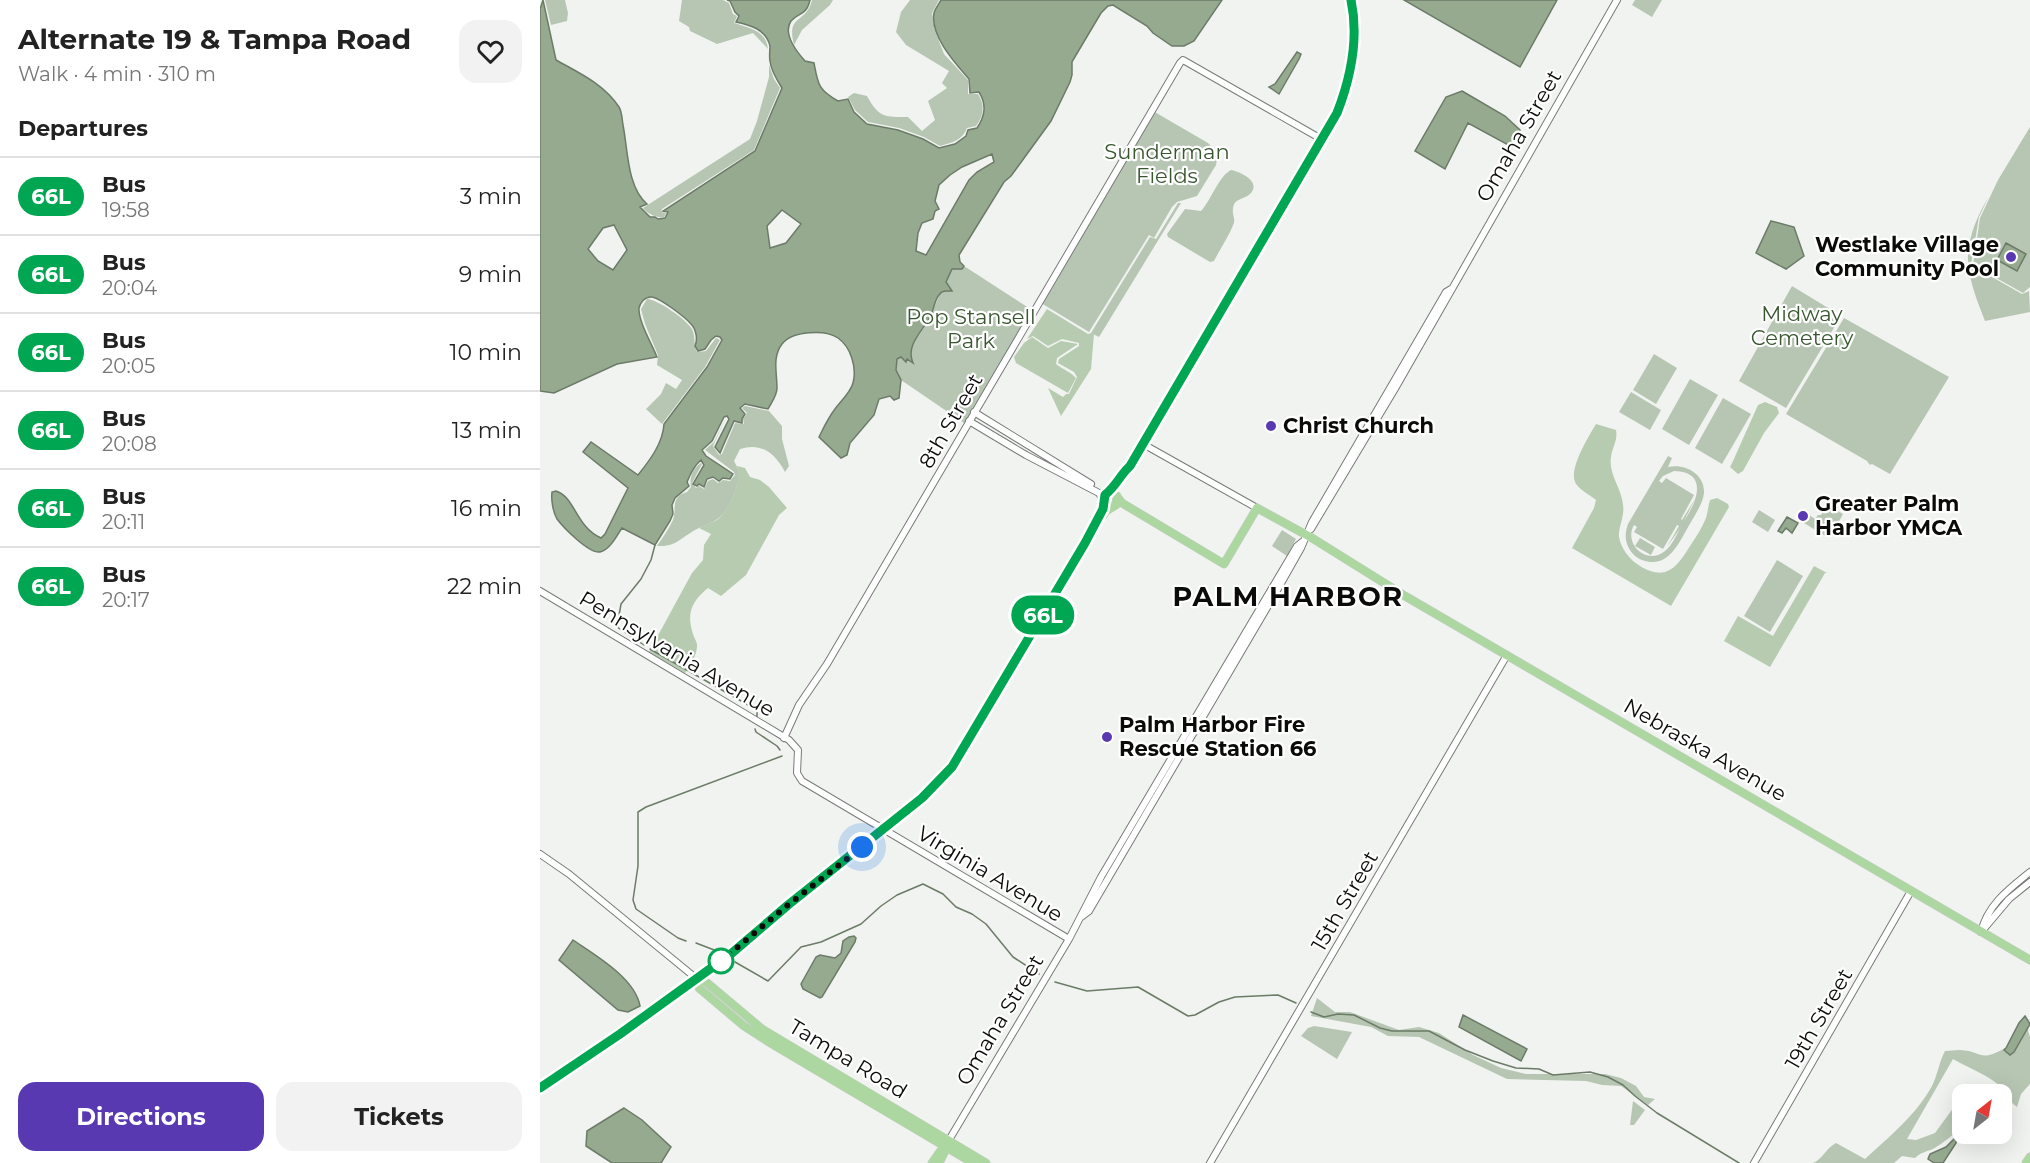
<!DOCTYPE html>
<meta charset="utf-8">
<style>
:root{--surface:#fff;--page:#f2f2f2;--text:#222;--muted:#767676;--line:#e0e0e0;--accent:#5839b1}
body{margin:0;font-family:Montserrat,sans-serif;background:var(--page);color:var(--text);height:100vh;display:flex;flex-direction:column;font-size:22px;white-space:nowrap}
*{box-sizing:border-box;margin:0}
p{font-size:20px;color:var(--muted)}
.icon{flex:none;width:33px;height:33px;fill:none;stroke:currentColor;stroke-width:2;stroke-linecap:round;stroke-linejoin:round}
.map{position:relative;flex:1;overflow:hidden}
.panel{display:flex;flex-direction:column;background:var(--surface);width:540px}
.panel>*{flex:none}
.badge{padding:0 12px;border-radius:20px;font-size:21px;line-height:39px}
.needle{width:39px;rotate:31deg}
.fabs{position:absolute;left:1412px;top:1084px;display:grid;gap:12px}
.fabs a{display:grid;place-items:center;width:60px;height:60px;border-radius:12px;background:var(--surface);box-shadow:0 6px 24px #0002;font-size:30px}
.you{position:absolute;width:30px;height:30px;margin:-15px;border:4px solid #fff;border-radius:50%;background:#1a73e8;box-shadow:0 0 0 9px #1a73e833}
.map>.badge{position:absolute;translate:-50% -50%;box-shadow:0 0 0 3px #fff}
h2{padding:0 18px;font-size:22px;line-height:54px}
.round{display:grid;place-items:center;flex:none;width:63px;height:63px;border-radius:18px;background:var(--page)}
.head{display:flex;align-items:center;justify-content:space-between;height:102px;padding:0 18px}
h1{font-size:28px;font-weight:700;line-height:45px}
.cta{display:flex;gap:12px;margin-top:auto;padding:12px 18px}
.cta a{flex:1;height:69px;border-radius:18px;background:var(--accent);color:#fff;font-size:24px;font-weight:700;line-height:69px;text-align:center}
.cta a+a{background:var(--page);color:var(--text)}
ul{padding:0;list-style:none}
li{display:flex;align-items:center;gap:18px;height:78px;padding:0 18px;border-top:2px solid var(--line)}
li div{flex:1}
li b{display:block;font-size:22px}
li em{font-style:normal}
li .badge{min-width:66px;font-weight:700;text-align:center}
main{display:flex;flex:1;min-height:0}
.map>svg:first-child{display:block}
.green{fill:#b7c6b3;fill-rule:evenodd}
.forest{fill:#b6cbb0}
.water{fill:#96aa90;stroke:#6c7b68;stroke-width:1.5;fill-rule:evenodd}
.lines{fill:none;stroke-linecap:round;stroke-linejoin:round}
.stream{stroke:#6c7b68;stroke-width:1.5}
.minor-casing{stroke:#787b78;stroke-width:8}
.major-casing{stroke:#cecece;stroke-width:9}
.minor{stroke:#fff;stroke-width:6}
.major{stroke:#acd7a0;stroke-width:8}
.line-casing{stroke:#fff;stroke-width:14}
.line{stroke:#00a651;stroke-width:9}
.walk{stroke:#0b0c0a;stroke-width:6;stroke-dasharray:0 10.8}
.poi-dot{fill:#5839b1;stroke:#fff;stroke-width:2}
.stop-dot{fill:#fff;stroke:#00a651;stroke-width:3}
.labels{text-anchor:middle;stroke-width:4.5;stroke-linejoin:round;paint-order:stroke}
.street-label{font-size:21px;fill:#0b0c0a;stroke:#fff}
.park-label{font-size:21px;fill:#38572f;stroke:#fff}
.poi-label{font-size:21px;font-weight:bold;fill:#0b0c0a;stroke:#fff;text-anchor:start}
.district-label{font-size:27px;font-weight:bold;letter-spacing:1.5px;fill:#0b0c0a;stroke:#fff}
</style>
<main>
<section class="panel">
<div class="head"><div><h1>Alternate 19 &amp; Tampa Road</h1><p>Walk · 4 min · 310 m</p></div><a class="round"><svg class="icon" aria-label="heart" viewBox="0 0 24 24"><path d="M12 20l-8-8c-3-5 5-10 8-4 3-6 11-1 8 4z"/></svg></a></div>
<h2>Departures</h2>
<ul>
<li><span class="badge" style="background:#00a651;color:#fff">66L</span><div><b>Bus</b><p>19:58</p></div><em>3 min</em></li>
<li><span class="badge" style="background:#00a651;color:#fff">66L</span><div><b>Bus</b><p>20:04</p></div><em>9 min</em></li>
<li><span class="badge" style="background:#00a651;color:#fff">66L</span><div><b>Bus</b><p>20:05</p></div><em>10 min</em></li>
<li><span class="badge" style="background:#00a651;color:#fff">66L</span><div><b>Bus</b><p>20:08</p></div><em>13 min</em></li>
<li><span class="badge" style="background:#00a651;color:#fff">66L</span><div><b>Bus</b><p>20:11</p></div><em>16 min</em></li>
<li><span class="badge" style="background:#00a651;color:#fff">66L</span><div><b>Bus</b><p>20:17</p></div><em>22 min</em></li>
</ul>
<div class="cta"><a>Directions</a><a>Tickets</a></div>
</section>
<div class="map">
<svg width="1490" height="1163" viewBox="0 0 1490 1163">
<rect width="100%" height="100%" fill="#f0f3ef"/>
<path class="green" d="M5,0H25L28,13L27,21L11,25Z
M142,0H183L189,3L193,14L197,16L194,23C209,28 226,30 228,49L213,33L177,44L150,31L149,27L139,21Z
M272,0H293L290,5L262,30L254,45C246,13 266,25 272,0Z
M370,0H399L392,13L395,31L404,54L428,80V94H438C445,105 444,115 436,126L427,128C423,140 411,143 400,146L384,137L359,128L328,122L315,110L308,97L314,93L327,96C339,118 345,117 368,117L382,131L395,120L388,101L407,88L402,83L409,71L366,45L356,32L361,12Z
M1095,0H1122L1112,17L1092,5Z
M229,65L234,79L240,88L214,150L122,209L121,212L126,213L124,217C116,218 108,214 103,208L210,139L217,121L229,77Z
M613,111L668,143L678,153L676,165L657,196L637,202L632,207L614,238L609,235L549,332L501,303Z
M1490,127V287L1483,293L1433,265L1440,218L1458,180Z
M691,170C701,172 722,182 710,194C703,200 694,198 693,209C692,214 695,218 694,223C689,236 680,249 674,261L670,262L628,237L627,234L645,209L661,211C672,199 678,177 691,170Z
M1448,198L1439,217L1431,265L1482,294L1489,291L1490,312L1445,321C1438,303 1429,281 1428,261C1427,240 1437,216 1448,198Z
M638,203H641L559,337L551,333L610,237L616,239Z
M424,266L492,310L434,410L424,423L361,380C357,372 354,367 357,358L361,357L366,362L367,359L372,362C366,342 385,332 391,316C397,299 405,285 412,269H422Z
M1252,286L1298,314V321L1246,408L1199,381Z
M107,299C117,299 147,320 152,329C156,337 153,345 157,352L166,351L176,338L180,340L165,367L122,424L106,409L121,394L126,383L136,389L142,380L117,365L118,355L105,324L101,309Z
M1304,318L1409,377L1350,474L1332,464L1330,465L1327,461L1246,414Z
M1114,354L1137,368L1116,404L1093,390Z
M1150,379L1178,395L1149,445L1122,429Z
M1091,392L1121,410L1110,430L1079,412Z
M1183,398L1211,414L1182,464L1155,448Z
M205,406L229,411L242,426V439L249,466L245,472C235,453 221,442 200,449L194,461C196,465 199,469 199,474C198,488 189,512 176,520C170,524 162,526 155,530C139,539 136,547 117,546C123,537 129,529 133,520C137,508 130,497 147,492L151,487C149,478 153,468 161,463L162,464L152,483L156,488L159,486L164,489L168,481L173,479L178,483L183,480L190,481L195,475L194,472L165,450L174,442L186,418L173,446L179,455L182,454L195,423L204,424L203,419L207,413L202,408Z
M1128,456L1132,458L1128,467C1144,463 1165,473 1164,493C1163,503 1156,513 1151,522C1141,538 1132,564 1110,562C1103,561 1098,559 1093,554C1085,545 1084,535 1088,524ZM1134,471C1170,472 1156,503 1144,521L1155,499L1142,520L1141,519L1154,495L1126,478L1122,483L1119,481L1123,476ZM1094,525L1097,527L1094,532L1123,549L1137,525L1139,526L1127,547L1141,527C1136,535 1132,546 1125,551C1107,566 1083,544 1094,525Z
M1287,505L1303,514L1292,534L1289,532L1287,537L1264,523L1269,515L1275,519L1278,515H1281Z
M1219,510L1235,520L1228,532L1212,522Z
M742,530L756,539L747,556L732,546Z
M1100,538L1115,547L1111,555L1095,546Z
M1237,560L1263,576L1230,632L1204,616Z
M777,998L795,1012H810L859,1030L879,1027L899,1033L933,1055L961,1068L986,1074H1065L1081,1078L1096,1086L1104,1097L1115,1099L1108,1105L1081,1086L1062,1085L1046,1081L967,1079L879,1037L848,1036L831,1027L771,1016Z
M774,1026L812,1032L797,1059L761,1036L768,1028Z
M1487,1027L1490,1037V1084L1481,1094L1477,1107C1467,1100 1465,1090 1455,1082C1443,1073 1427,1067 1413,1059L1367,1139L1376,1140L1395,1133L1414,1107L1422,1110V1127C1413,1135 1403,1143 1393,1149C1386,1152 1381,1152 1375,1158L1362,1156L1354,1163H1273C1283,1159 1285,1149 1296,1143L1325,1159C1350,1136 1376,1115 1392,1086C1398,1074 1399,1062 1405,1051C1410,1051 1415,1050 1420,1050C1442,1051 1440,1063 1465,1048V1051L1470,1055L1474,1052Z
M1093,1101L1105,1110L1094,1125H1090Z"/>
<path class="forest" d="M507,309L548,334L551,333L554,334L551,369L521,416L508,388L523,397L526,394H529L537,377L534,372L518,363L519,359L539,346V343L522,339L508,346L493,336L487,339Z
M492,337L508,348L521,341L538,344L517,358L516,364C522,369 531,372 536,378L528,393L476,363L474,357L484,343Z
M1225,402L1237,407L1239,413L1224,433L1203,471L1198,474L1190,467L1193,461L1218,405Z
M1056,424L1076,430C1078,441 1072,447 1071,457C1068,474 1082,489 1083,505C1085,516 1078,527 1079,537C1081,549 1090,560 1100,566C1126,582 1137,567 1150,546C1156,537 1162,528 1166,518C1168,512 1168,506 1170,500L1177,498L1188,504L1189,507L1131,606L1032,548L1054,508L1056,500C1050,495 1038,489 1035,482C1029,468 1049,436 1056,424Z
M197,466L205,468L210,477L220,480L229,487L247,508L239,515L206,575L181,596L168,588C152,601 146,613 153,634C154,638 158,643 157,647C156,657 150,666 145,673L109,652L152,573L163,560L164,545L171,534L159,528C164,525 172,523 177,520C189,511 203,479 197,466Z
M1274,566L1287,573H1285L1230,667L1184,641L1198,616L1233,636Z"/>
<path class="water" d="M3,0L16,60C39,73 64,84 79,107C82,112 82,119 83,125C88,150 87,187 107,204L100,207L110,217H115L118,219L125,218L128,212L123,211L215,151L242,88C237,80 231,71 230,61C229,56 230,51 230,46C226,29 210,25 196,22L199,16L195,12L190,1L187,0H270C266,17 258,12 251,21C242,34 257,52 265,61L274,63C278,84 278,90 298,101L308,99L314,112L327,124L358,130L383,139L399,148L415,144L426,136L428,130L437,128C445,116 447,105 439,92L430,93L429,79C415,63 390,36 394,13C395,9 399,4 401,0H682L654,41L644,46H632L613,33L607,26L573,5L568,6L561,13L536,55L532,62V75L530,82L511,121L471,176L464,182L419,255L420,262L424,266L422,269H412L406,282L412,291C407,291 402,290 399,295C394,301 394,310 390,317C383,331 365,345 373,363L367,359L366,362L361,357L357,359L356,370L361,380L359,398L354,400L350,396L339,399L334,415L310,443L307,455L301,458L279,437C284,427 288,418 295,409C300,402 311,392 313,383C317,368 311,347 298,338C285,329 252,331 242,344C232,357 237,373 237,388C237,396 231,403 228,409L205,404L200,408L205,414L202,419V423L194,421L180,453L175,447L189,419L187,416L184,417L172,441L162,450L166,456L193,474L190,479L183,478L179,481L173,477L167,479L164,487L159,484L157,486L153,484L164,465L161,460C154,466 151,473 147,482L149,486L135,498L132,505L133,514L130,521L115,545L82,528C77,535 70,550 60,552C49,554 23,527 17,519C13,512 11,500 12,492L16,491C35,497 36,527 61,538L65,534L88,488L43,452L51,442L98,475C110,460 123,443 124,424L167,367L182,340L180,337L176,336L171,340L165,349L158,351L155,346C158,339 156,329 151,324C145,317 120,298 112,297C105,296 100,303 99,308C98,321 112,344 117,357L77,364L14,393L0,391V9ZM452,154L454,162L437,172L429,180L386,255L376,251L378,233L382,223L393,219L395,211L399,209L395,201L399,185L410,175L422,167ZM242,210L261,224L246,243L230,248L227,226ZM74,225L87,250L73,270L58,261L48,249L63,228Z
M864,0H1017L980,67Z
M757,52L761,54L759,59L739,94L729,87L735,84Z
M922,91L965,116L980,130L972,147L928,123L905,169L875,151L906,97Z
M1231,221L1254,227L1264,256L1246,269L1216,253Z
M1466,243L1486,254L1477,271L1457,260Z
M1247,517L1258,523L1252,533L1246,528L1242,533L1238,531Z
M314,936L316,938L315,942L282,997L280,998L263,989L261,984L276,957L280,955L295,958L301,953L303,941L309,937Z
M33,940C55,955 95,978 100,1006L88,1012L78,1010L19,960Z
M923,1015L987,1049L981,1061L919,1027Z
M1485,1016L1490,1024L1474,1052L1470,1055L1464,1050L1466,1048L1479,1023Z
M84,1108L102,1120L131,1147L121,1163H72L46,1146L47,1131Z
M1414,1139L1416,1140V1143L1403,1163H1394L1388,1159L1390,1154L1406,1147Z"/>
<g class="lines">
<path class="stream" d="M104,645L77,627L81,604L101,579L111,560L115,545
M110,649L217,710V717
M215,729L216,732L237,746L240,750
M146,941L138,938L96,909L93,900L98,866V812L106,807L242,756
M156,943L182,953
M195,962L228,981L261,947L281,942L321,924L341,906L357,895L383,884L403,894L416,907L432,914L446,924L473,957L499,974
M515,982L547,991L598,987L648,1016L655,1015L679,1002L695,997L738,995L756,1003
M771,1012L784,1017L798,1014L814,1015L840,1028L852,1031H889L925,1050L953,1061L976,1068L999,1069L1013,1075L1050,1072L1068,1077L1083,1085L1095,1096L1117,1113L1199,1163"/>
<defs>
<path id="minor" d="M434,412L551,484
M429,421L486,455L559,493L563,500
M603,444L717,508
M771,529L856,387L1077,0
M0,591L249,740L258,750L257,773L262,781L529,939
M244,738L259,705L287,664L640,63L643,60L783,140
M0,854L29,874L157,979
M541,917L549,911L735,594L761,548L772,522L906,292L911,289
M1442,931L1469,899L1490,882
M1441,932C1448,904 1469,889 1490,872
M409,1140L529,939L561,877L757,546L762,542
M670,1163L967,655
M1214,1163L1371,891"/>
<path id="major" d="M578,498L582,503L684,564L717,508
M717,508L772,538L865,596L1490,960
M563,516L566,511L576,505L577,496
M157,979L166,982L222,1029L446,1163
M157,979L159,988L204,1026L232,1044L433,1163
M0,1088L84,1032L192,953L248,905L385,795L412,767L545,543L563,509L565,495C578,485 580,475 590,466L797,113C811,77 819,38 811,0
M392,1163L406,1143
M399,1163L409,1143
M1486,1163L1490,1157"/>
</defs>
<use href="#minor" class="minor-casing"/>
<use href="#major" class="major-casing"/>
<use href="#minor" class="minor"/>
<use href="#major" class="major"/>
</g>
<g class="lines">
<defs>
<path id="line" d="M0,1088L80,1034L192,953L248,905L382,798L412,767L545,543L563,509L565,495C577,485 580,475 590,466L797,113C811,77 819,38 811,0"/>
</defs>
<use href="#line" class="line-casing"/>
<use href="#line" class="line"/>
<path class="walk" d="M181,961L248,905L322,847"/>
</g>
<g class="poi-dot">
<circle cx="1471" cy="257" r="6"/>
<circle cx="731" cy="426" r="6"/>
<circle cx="1263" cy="516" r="6"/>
<circle cx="567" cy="737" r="6"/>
</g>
<circle class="stop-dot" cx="181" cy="961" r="12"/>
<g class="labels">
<g class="street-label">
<text transform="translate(979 136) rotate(-60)" y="7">Omaha Street</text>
<text transform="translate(411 421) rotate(-60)" y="7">8th Street</text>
<text transform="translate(137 654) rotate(31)" y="7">Pennsylvania Avenue</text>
<text transform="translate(1165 750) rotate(30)" y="7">Nebraska Avenue</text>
<text transform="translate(450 874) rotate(31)" y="7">Virginia Avenue</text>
<text transform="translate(805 901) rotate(-60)" y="7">15th Street</text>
<text transform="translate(1279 1019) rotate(-60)" y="7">19th Street</text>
<text transform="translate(460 1020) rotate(-59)" y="7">Omaha Street</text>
<text transform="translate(308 1059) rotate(31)" y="7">Tampa Road</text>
</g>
<g class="park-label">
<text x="627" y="159">Sunderman<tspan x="627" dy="24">Fields</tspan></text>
<text x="1262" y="321">Midway<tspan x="1262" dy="24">Cemetery</tspan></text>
<text x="431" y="324">Pop Stansell<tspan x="431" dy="24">Park</tspan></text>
</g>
<g class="poi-label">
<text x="1459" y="252" text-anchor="end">Westlake Village<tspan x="1459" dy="24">Community Pool</tspan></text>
<text x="743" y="433">Christ Church</text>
<text x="1275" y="511">Greater Palm<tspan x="1275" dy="24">Harbor YMCA</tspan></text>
<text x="579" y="732">Palm Harbor Fire<tspan x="579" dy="24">Rescue Station 66</tspan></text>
</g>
<g class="district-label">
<text x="748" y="606">PALM HARBOR</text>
</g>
</g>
</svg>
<div class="fabs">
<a><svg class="needle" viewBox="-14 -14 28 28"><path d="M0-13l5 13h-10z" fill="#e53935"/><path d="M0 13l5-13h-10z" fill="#767676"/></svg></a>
</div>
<div class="you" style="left:322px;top:847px"></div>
<b class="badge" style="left:503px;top:615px;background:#00a651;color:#fff">66L</b>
</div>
</main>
